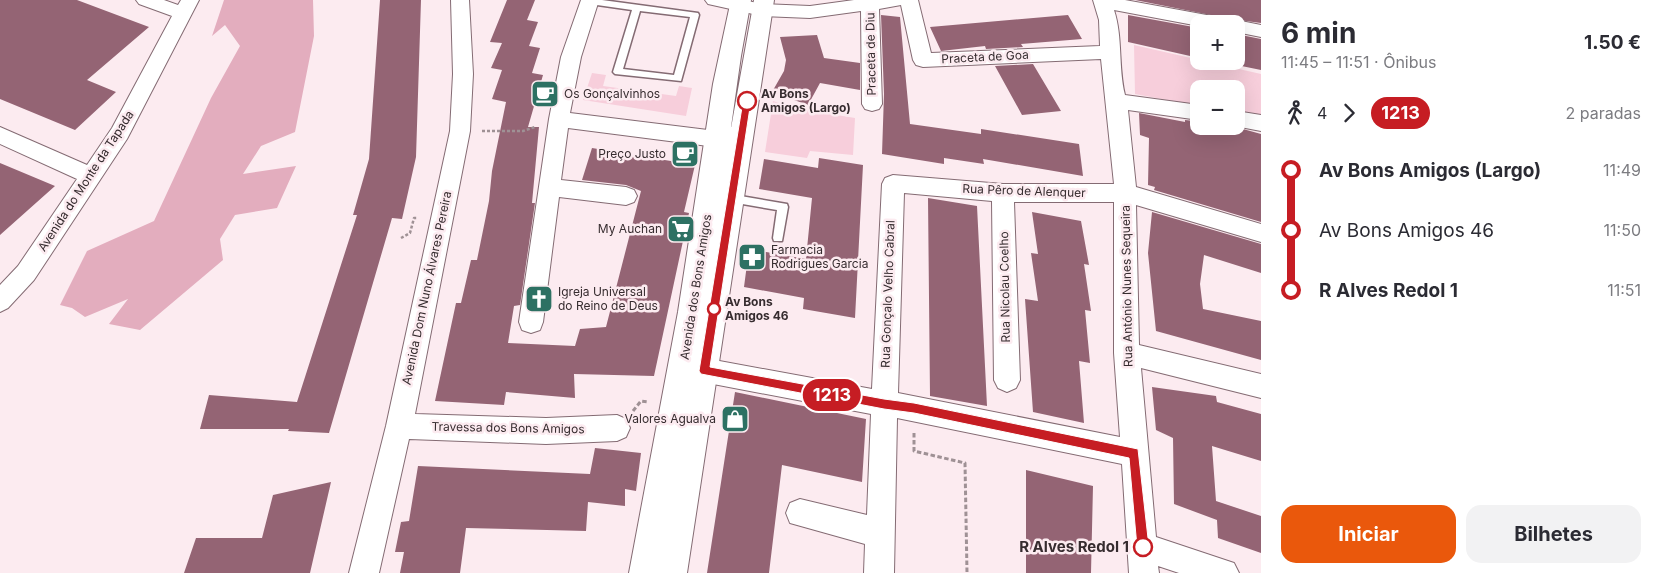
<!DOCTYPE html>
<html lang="pt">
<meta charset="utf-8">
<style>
:root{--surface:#fff;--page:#f2f2f3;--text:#2b2b33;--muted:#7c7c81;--accent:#ea580c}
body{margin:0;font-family:Inter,sans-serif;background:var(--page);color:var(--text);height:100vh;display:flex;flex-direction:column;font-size:19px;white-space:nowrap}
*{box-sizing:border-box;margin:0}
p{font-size:16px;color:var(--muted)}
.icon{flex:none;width:28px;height:28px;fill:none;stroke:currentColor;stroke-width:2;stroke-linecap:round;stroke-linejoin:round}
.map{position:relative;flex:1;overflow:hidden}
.sheet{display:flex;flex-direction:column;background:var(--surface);width:400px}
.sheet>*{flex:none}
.badge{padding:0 10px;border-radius:16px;font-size:18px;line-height:32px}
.buttons{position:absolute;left:1190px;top:15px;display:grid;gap:10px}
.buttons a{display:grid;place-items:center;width:55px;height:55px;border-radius:10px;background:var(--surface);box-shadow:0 5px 20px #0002;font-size:25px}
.map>.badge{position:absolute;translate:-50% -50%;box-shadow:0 0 0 2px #fff}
.legs{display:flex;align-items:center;gap:8px;height:55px;padding:0 20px;font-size:16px}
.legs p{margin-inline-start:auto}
.summary{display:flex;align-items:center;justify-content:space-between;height:85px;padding:0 20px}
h1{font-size:28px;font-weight:700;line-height:38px}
.button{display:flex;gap:10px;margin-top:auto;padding:10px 20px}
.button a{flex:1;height:58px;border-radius:15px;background:var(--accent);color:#fff;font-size:20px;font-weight:700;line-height:58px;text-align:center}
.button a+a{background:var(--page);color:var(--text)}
ul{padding:0 20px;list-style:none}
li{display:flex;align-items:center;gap:18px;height:60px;font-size:19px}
li i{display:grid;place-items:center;width:8px;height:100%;margin:0 6px;background:currentColor}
li i::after{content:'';width:12px;height:12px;margin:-6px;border:4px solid;border-radius:50%;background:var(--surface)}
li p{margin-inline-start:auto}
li:first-child i{background:linear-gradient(#0000 50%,currentColor 0)}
li:last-child i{background:linear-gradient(currentColor 50%,#0000 0)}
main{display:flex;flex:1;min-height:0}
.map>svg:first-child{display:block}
.green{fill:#f7cedb}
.forest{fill:#e3adbe}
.building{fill:#946474}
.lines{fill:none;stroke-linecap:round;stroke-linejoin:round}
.lane-casing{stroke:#846b73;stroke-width:3}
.street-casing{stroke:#846b73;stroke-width:2}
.secondary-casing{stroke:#846b73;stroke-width:2}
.path-far1{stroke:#9f9195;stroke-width:2.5;stroke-dasharray:3 2;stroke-linecap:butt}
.path{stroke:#9f9195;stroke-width:3;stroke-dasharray:4.5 2.5;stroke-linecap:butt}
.lane{fill:#fff;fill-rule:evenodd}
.street{fill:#fff;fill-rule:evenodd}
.secondary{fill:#fff;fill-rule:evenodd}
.line-1{fill:#c61d23;stroke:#fff}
.stop-1-dot{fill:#fff;stroke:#c61d23;stroke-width:2.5}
.labels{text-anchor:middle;stroke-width:5;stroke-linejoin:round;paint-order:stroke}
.street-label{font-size:12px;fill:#362c2f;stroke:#fcebf0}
.poi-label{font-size:12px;fill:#362c2f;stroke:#fcebf0;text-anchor:start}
.stop-label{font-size:12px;font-weight:bold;fill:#362c2f;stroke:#fcebf0;text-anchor:start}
.near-stop-label{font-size:15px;font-weight:bold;fill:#362c2f;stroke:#fcebf0;text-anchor:end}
</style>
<main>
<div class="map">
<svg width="1261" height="573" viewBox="0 0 1261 573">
<rect width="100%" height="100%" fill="#fcebf0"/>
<path class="green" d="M1134,45L1261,74V116L1236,112V89H1199V106L1135,94Z
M592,73L606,75L603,86L676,96L679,86L692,88L686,116L583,100Z
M773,101L794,108L855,118L853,155L810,151L807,158L765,152Z"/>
<path class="forest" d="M224,0H313L314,36L295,132L261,146L243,174L296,166L277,208L235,215L220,239L223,260L140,330L109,324L128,299L85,317L72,308L60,305L87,251L154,221L211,98L240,46L225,25L212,36Z"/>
<path class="building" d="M0,0H77L149,27L87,80L116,92L75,130L0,99Z
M380,0H421L416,157L402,219L392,218L329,433L288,431L289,429H200L209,395L297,402L357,215H353L369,159Z
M507,0H535L527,20L538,22L529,46L540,48L532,73L543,75L528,127H539L532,203H535L520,305L514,306L508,343L575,346L580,329L606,327L641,191L626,185L582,180L592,148L695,165L684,212L689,213L654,376L574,374L575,398L506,392L504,405L435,401L456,303H461L471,260H477L489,201L492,171L506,102L492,99L502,70L491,68L502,43L490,42Z
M1135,0H1261V23L1231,19Z
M881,15L900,17L910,124L981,134V129L1079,144L1083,176L983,159L984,164L944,158V164L882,154L884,94Z
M1068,15L1082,39L1021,44L1023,47L986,49L985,46L941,51L930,27Z
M1128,15L1199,28V58L1128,42Z
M1236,34L1261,39V70L1217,61H1236Z
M817,35L824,58L860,63V90L820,83L808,105L772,92L784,71L786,60L780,37Z
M1033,64L1061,111L1022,115L995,66Z
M1139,113L1185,122V120L1194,121L1199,122V126H1232L1261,134V222L1154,190L1155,187L1148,185L1149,138L1140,135Z
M819,158L863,165L855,318L803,309L804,298L744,287L749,249L806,259L812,198L759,189L764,159L818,168Z
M0,163L55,186L0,235Z
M928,198L977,206L987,406L930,396Z
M1032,212L1081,221L1089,265L1084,264L1091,311L1085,310L1090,363L1079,361L1084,423L1033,412L1025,299L1038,301L1031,253L1038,254Z
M1152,212L1261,244V273L1204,255L1200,284L1203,309L1261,321V360L1156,331L1148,253Z
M1152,387L1216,396L1217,402L1261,414V461L1212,446L1216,501L1261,516V553L1218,538L1217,520L1174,504L1173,438L1156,430Z
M735,392L866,419L862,482L782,465L769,573H707Z
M595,448L641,453L636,491L625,489V506L588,502L586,531L466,528L460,573H400L404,552H395L401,522L409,521L418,466L590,474Z
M1026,470L1093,486L1091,573H1026Z
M331,482L310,573H184L196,538H262L273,495Z"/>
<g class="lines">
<defs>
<path id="lane" d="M586,0H602L698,13L699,15L681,81L615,74L613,72L632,10L590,4L587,3ZM640,11L690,17L674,75L623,69Z
M729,194L787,204L788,207L782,241H774L773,238L777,210L725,201L724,198Z"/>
<path id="street" d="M136,0H164L178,5L181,0H199L127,139L34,280L8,308L0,312V285L18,266L77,179L0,144V127L87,165L112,128L172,16L139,4Z
M451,0H469L473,74L470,131L415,414L546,418L617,415L626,419L630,428L626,437L617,441L546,444L409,439L379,573H349L386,426L450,131L453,74Z
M581,0H599L581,57L570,113L716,131L735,126L742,128L745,134L742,140L716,147L568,128L561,180L626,187L634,190L637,196L634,202L626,205L559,197L543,322L540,330L531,333L522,330L519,322L549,119L561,57Z
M705,0H743L762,4L810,6L854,0H918L931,53L1100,46L1099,20L1093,0H1125L1223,18L1231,21L1236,20L1261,25V37L1236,32V24H1199V26L1114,10C1123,37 1118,67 1125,95L1199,105V120L1128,110L1136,187L1261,224V242L1136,205L1139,345L1261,374V398L1141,368L1156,537L1234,563L1239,573H1179L1158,566L1159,573H1129L1122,464L897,418L894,573H864L865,544L790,523L786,513L790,503L800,499L867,515L871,414L687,379L678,375L674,367L678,359L687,355L872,389L882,184L885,178L893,175L1003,184H1114L1101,59L923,67L916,65L913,60L901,5L879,9L882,104L879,109L872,111L865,109L862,104L861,11L810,18L762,16L708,4ZM904,193L992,201L994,380L998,388L1007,392L1016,388L1020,380L1014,202H1114V353L1120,437L898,393Z
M1236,111L1261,115V131L1235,126Z"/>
<path id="secondary" d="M731,0H751L741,56L730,134L754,0H774L687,573H629L678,312L713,84Z"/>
</defs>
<use href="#lane" class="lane-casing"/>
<use href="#street" class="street-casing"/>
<use href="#secondary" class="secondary-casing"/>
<path class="path-far1" d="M482,131H523L535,127
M401,238L410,233L414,218H418"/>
<path class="path" d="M633,411L641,401L649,402
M914,433V451L965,463L967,573"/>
<use href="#lane" class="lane"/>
<use href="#street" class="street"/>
<use href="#secondary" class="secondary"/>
</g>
<path class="line-1" d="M747,98L751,101L710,367L884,399L914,403L1138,449L1149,547L1147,551H1139L1137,547L1129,458L914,413L884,409L701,374L699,371L743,101Z"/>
<defs>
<symbol id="cafe-square" viewBox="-11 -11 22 22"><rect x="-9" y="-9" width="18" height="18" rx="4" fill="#2d7163" stroke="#fcebf0"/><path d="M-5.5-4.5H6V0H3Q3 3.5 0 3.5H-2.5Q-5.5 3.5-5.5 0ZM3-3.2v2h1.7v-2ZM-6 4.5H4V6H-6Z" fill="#fff"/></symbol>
<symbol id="supermarket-square" viewBox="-11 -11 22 22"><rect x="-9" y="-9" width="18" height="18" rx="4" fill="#2d7163" stroke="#fcebf0"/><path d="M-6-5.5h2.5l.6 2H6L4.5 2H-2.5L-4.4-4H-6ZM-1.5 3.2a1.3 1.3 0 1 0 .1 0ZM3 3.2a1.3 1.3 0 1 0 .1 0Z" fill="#fff"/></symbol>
<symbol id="pharmacy-square" viewBox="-11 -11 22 22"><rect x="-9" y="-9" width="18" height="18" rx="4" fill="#2d7163" stroke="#fcebf0"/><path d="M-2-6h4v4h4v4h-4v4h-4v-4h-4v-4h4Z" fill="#fff"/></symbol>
<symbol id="church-square" viewBox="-11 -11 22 22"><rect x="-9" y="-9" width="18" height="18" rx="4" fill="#2d7163" stroke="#fcebf0"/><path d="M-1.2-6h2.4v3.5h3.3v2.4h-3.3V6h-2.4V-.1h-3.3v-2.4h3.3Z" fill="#fff"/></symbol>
<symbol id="shop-square" viewBox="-11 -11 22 22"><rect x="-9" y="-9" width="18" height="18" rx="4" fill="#2d7163" stroke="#fcebf0"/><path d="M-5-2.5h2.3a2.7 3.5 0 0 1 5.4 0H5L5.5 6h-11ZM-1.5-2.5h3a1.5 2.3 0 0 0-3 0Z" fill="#fff"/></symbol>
</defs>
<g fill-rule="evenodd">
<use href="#cafe-square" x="529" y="78" width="32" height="32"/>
<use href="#cafe-square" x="669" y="138" width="32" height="32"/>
<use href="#supermarket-square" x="665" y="213" width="32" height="32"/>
<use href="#pharmacy-square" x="736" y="241" width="32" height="32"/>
<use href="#church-square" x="523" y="283" width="32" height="32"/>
<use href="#shop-square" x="719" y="403" width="32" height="32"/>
</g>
<g class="stop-1-dot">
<circle cx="747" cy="101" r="9"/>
<circle cx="714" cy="309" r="6"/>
<circle cx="1143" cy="547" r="9"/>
</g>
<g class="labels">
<g class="street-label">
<text transform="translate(871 54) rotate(-91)" y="4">Praceta de Diu</text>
<text transform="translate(985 57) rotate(-3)" y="4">Praceta de Goa</text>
<text transform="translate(86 181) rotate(-57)" y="4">Avenida do Monte da Tapada</text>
<text transform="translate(1024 191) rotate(2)" y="4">Rua Pêro de Alenquer</text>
<text transform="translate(1127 286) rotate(-91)" y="4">Rua António Nunes Sequeira</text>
<text transform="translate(696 287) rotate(-81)" y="4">Avenida dos Bons Amigos</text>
<text transform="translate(1005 287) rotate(-91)" y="4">Rua Nicolau Coelho</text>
<text transform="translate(427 288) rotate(-78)" y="4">Avenida Dom Nuno Álvares Pereira</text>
<text transform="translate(888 294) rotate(-88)" y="4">Rua Gonçalo Velho Cabral</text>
<text transform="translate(508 428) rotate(1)" y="4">Travessa dos Bons Amigos</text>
</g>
<g class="poi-label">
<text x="564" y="98">Os Gonçalvinhos</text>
<text x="666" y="158" text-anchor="end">Preço Justo</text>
<text x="662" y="233" text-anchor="end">My Auchan</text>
<text x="771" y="254">Farmacia<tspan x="771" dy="14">Rodrigues Garcia</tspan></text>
<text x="558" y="296">Igreja Universal<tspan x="558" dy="14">do Reino de Deus</tspan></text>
<text x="716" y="423" text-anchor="end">Valores Agualva</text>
</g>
<g class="stop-label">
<text x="761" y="98">Av Bons<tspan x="761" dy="14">Amigos (Largo)</tspan></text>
<text x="725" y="306">Av Bons<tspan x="725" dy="14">Amigos 46</tspan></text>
</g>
<g class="near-stop-label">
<text x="1129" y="552">R Alves Redol 1</text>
</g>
</g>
</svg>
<div class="buttons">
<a>+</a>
<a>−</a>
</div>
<b class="badge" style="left:832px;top:395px;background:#c61d23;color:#fff">1213</b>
</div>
<section class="sheet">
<div class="summary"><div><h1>6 min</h1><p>11:45 – 11:51 · Ônibus</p></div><b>1.50 €</b></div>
<div class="legs"><svg class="icon" aria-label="walk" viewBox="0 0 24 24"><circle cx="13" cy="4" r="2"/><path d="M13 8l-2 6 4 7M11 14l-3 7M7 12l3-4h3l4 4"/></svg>4<svg class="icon" aria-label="forward" viewBox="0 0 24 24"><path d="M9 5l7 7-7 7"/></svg><b class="badge" style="background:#c61d23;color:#fff">1213</b><p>2 paradas</p></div>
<ul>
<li><i style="color:#c61d23"></i><b>Av Bons Amigos (Largo)</b><p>11:49</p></li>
<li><i style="color:#c61d23"></i><span>Av Bons Amigos 46</span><p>11:50</p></li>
<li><i style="color:#c61d23"></i><b>R Alves Redol 1</b><p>11:51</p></li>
</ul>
<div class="button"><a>Iniciar</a><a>Bilhetes</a></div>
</section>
</main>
